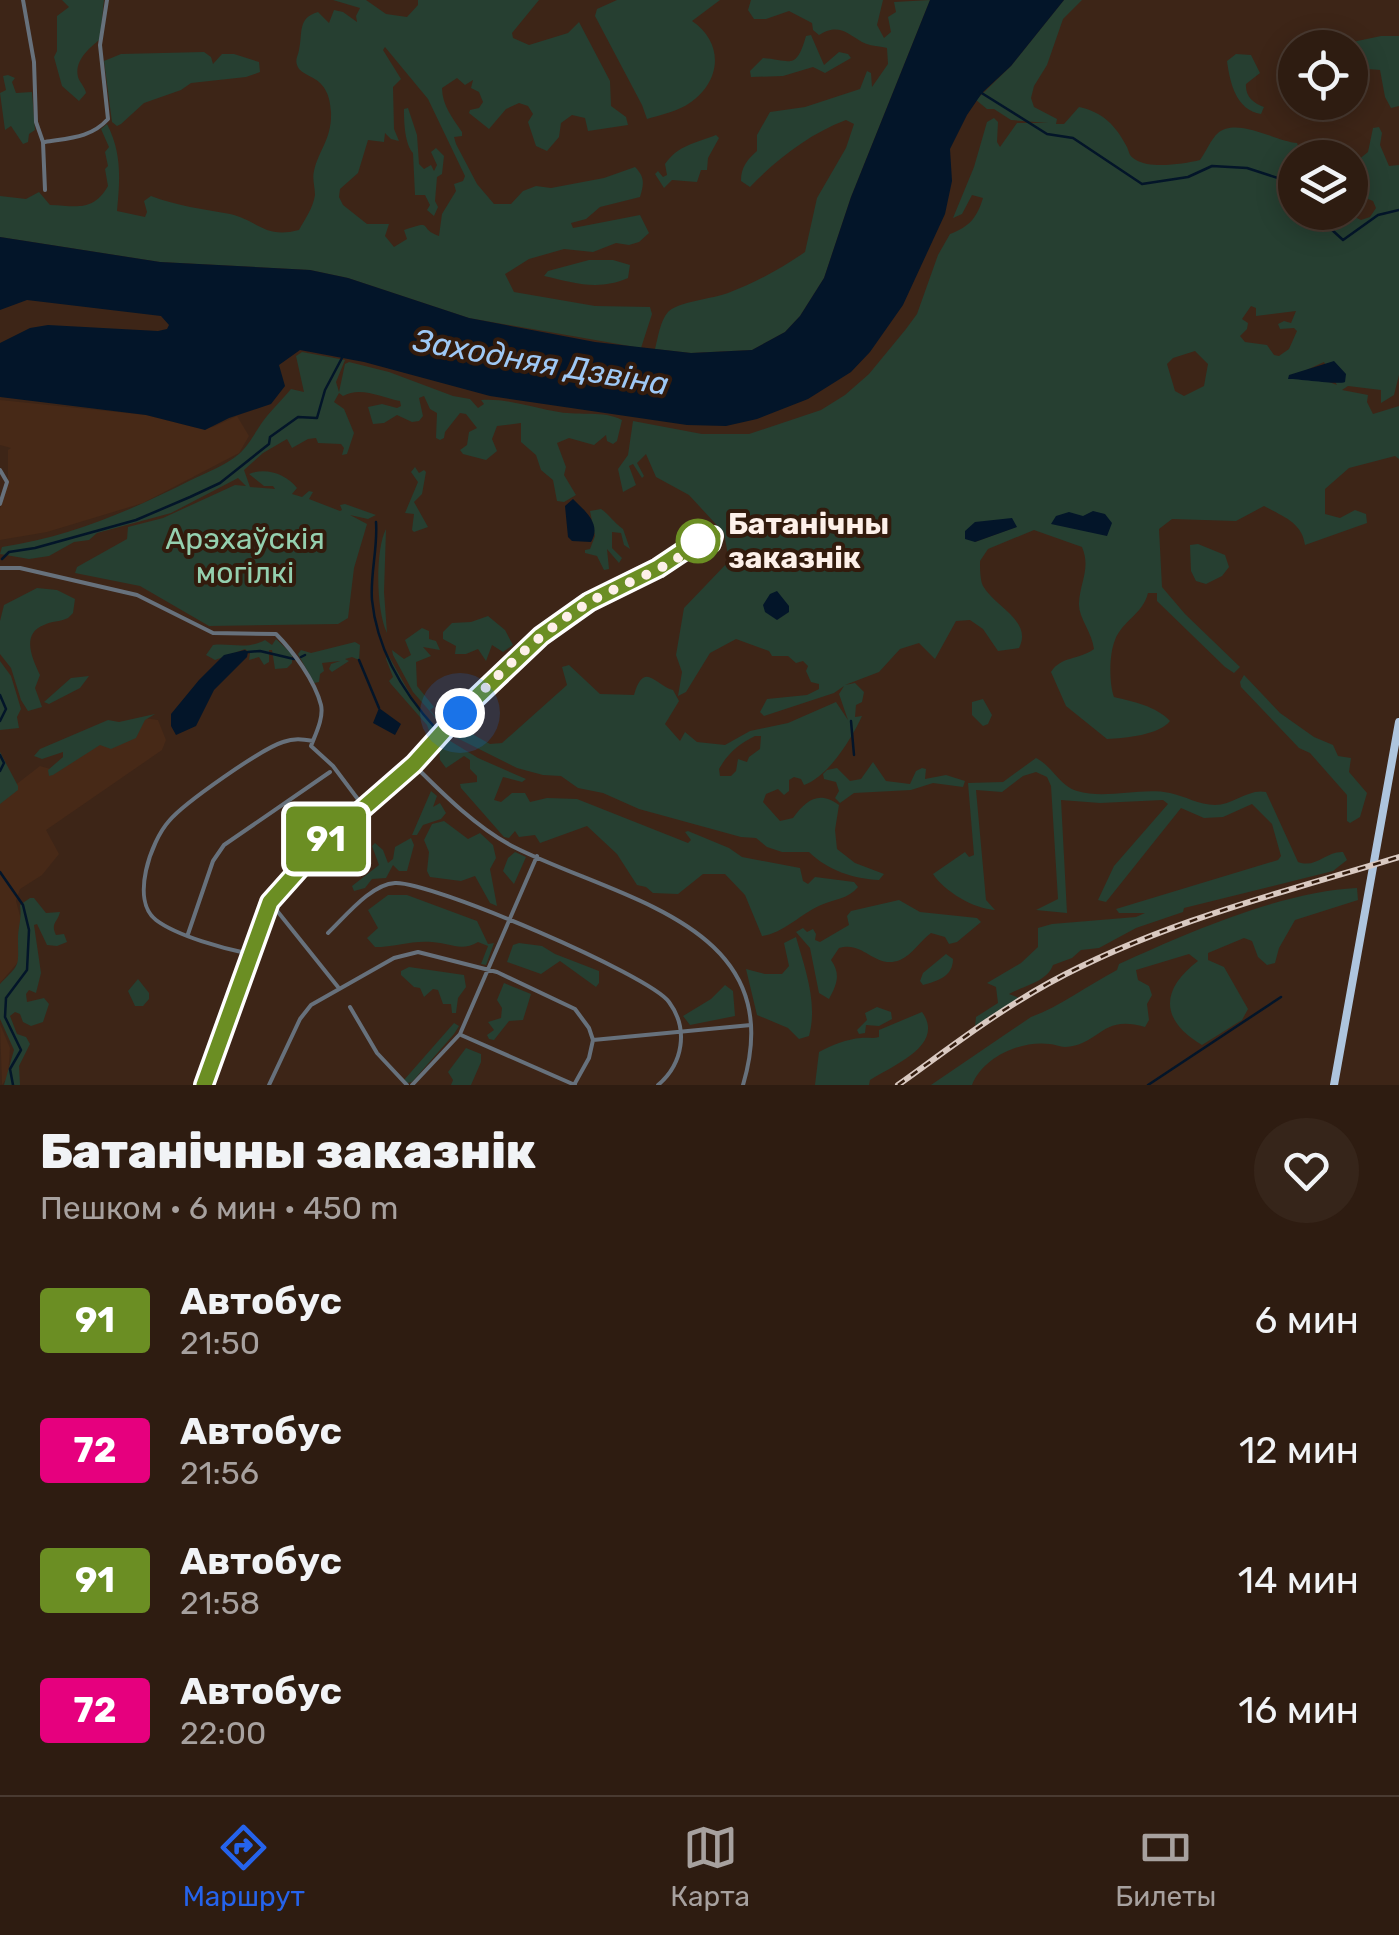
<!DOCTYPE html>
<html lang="ru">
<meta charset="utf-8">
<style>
:root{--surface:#2e1c11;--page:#36251a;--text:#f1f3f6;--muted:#a7a19f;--line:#493a31;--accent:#2563eb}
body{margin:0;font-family:Rubik,sans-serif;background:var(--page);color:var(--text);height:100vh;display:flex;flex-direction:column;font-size:38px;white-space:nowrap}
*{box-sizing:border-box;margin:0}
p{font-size:32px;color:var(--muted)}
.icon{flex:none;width:55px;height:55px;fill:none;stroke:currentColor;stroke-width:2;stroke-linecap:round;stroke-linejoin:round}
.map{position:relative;height:1085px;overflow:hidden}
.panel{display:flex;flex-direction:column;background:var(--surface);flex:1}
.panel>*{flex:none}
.badge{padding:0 20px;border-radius:8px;font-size:35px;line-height:65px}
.fabs{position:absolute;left:1278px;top:30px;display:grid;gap:20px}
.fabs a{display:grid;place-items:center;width:90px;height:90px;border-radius:50%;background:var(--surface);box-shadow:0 5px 25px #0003,0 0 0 2px var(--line);font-size:50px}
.you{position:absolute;width:50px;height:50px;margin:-25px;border:8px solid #fff;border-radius:50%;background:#1a73e8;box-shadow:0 0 0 15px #1a73e833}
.map>.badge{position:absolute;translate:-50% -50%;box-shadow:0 0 0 5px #fff}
.round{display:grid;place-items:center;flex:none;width:105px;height:105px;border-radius:52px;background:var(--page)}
.headline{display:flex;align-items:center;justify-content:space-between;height:170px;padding:0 40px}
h1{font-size:48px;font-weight:800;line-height:75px}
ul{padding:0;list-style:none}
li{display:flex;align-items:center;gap:30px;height:130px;padding:0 40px}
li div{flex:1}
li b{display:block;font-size:38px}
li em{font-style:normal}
li .badge{min-width:110px;font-weight:700;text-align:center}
.tabs{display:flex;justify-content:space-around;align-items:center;height:140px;border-top:2px solid var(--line);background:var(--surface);font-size:28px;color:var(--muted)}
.tabs a{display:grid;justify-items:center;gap:5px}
.tabs .selected{color:var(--accent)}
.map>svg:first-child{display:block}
.built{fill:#472917}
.green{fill:#263f31;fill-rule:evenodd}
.water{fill:#031529}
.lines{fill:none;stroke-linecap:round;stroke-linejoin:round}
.stream{stroke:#031529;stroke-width:2.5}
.minor{stroke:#67717c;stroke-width:4}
.trunk{stroke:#aec5de;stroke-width:8}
.rail-casing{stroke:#d9c9c1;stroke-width:6}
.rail{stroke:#321b0d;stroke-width:2.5;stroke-dasharray:8;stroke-linecap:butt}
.line-casing{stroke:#fff;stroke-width:22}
.line{stroke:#6b8e23;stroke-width:15}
.walk{stroke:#fdf0e9;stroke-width:10;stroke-dasharray:0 18}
.stop-dot{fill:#fff;stroke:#6b8e23;stroke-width:5}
.labels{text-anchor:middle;stroke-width:8;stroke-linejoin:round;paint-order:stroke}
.stop-label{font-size:30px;font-weight:bold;fill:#fdf0e9;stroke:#321b0d;text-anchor:start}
.park-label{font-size:30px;fill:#94d0af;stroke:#321b0d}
.water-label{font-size:32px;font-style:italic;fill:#9ec8f5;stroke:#321b0d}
</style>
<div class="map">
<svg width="1399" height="1085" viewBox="0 0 1399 1085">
<rect width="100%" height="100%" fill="#3d2517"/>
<path class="built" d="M0,400L146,415L198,428L213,427L237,416L249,436L239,453L143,503L47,532L0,540V509L8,482V450L11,448L0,445Z
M145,718L158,720L166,740L162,750L46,830L59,854L42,875L20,889L16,901L22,923L21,947L18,962L0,983V797L40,766L54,770Z
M0,1024L10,1048L8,1076L2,1085Z"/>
<path class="green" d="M62,0H104L100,39C90,48 74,60 78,77C80,83 85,87 86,93L79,101L62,86L54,57L57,51V16L69,7Z
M333,0H366L386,14L407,17L418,5V0H539L512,33L513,38L529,45L568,33L579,22L610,81L611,106L626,117L628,125L588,131L585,118L572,115L561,123L559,137L547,151L536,146L528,122L533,114L528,106L519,103L506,109L489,129L469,113L470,110L479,108L483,102L479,92L471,88L473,80L465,85L457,78L442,88C442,105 453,119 462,132V136L454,137L456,144L477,184L494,204H511L523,191L536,186L551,188L604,178L635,167C645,177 644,184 640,197L600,207L586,219L571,223L573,228L640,215L649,233L639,242L629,245L616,243L593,252L564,249L529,259L505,274L514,292L595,306L650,307L652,314L641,348L469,318L348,278L310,270L160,262L0,237V196L26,199L39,192L50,205C77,206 93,212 108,186L105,169L108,166L105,152L109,147L101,129L107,124C122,153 120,179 117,211L145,217L147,212L144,201L151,196C177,206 203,209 230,214C259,221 265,239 299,230C305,219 313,208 315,195C315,187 312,179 314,171C319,149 332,139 331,112C329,72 302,80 297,65C295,59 298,56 299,50C303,33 297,18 318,12L329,23L334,10L343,12L357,22L356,16L360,8ZM385,47L428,99L465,176L463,181L454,184L456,191L442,214L439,236C417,228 435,219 404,230L407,239L394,247L385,236L389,224H367L343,205L339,197L340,189L358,173L368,140L384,142L385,133L391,139L399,141L394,129L393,87L401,79L383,50Z
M617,0H720L692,21C726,44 721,85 685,106C674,112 660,115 647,119L642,105L595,16L597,9Z
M751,0H883L877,25L884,38L891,32L888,17L896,12L894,2L930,0L851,197L824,278L800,316L785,332L752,350L691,353L655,349C658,338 660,321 668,312C679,301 713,299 728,293C755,283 782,268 805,252L817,198L846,148L854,124L846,120C809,134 777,159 750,187L741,181C741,167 747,160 757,151V135L770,112L805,107L860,89L867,71L871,73L872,87L888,64L887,48C879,46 869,46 862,42C847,33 838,23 819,35L813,30L812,23L789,11L766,19H754L748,10Z
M1064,0H1082L1063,19L1047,65L1034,86L1031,98L1034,107L1057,119L1056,124H1064L1079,107C1103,112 1116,126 1127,147C1130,154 1129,156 1136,160C1151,169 1183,164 1200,160C1206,152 1211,139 1218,133C1237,117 1275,141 1297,143L1300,151L1314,157L1295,158V212L1346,213L1361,220L1370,217L1376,208L1373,201L1356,194L1352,187L1355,178L1352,165L1368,152L1373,128L1379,127L1382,133L1380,145L1389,166L1399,165V375L1394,395L1381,403V390L1348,386L1342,390L1368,395L1367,402L1373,414L1399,406V459L1395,456L1349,468L1325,489V514L1340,518L1355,510L1366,514L1367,523L1305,545C1302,522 1282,516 1264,506L1236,521L1172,519L1159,529L1162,587L1185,614L1240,667L1234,673L1225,667L1157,601V593H1148C1143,614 1122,621 1115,640C1109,654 1109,684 1114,697C1134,702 1156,706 1170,721C1159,735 1126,738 1107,739L1066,706L1051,672C1061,656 1079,660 1094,649C1092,632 1078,617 1079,603C1080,582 1091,568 1082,547L1034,530L988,549L980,561C980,568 980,580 983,586C995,607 1033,621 1019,648L998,651L983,629L970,620L956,621L935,659L919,643L900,649L879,672L845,685L855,683L864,692L862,702L856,705L855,717L862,716C852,738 828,777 804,785L801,779L794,777L789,780V791L784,795L778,789L766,794L763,802L780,821L793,818C806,800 819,790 839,805L835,830L837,849L855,863L884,874L879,880C854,879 827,870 809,852H782L767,847L756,838L741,837L639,809L603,793L578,788L561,776L543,775L517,768L453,736L451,732L458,726L490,744L502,743L567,685L562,667L569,665L600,694L634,695C644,660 655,685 673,690L679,701L665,724L680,741L685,732L697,742L725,745L750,731L788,723L836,702L848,720L839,694L844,686L834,693L764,716L760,712L767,699L807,695L819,689V684L811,682L806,671L808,666L803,661L796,663L788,656H772L769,651L736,639L710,653L686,692L678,696L682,672L676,655L684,608L729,561L724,533L689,495L656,477L646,454L637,463L644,476L642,478L633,464L629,466L636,485L623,492L618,469L628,455L633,421L702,434H749L821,410L845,395L869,374L906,329L917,314L938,255L950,234C969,227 977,218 983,198L972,195L962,214L953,218L974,167L987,122L994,118L998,122L997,142L1000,147L1017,123H1048L1011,120L994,109H987L976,100L1011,66ZM1251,306L1256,308V316L1296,311L1291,323L1284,321L1278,324L1280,329L1294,328L1297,331L1289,349L1279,356L1274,355L1267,345L1245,342L1240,336L1247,329L1248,323L1242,319ZM1195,351L1208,364L1204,386L1184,396L1175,391L1167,364L1173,358ZM1324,362L1337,385L1321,379L1289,378ZM975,522L1016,527L975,542ZM755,736H761L760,749L749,757L747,762L738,759L736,771L731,776H720L719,769C728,753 739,744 755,736Z
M811,35L824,65L839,52L848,54L851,58L825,73L813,67L783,76L751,77L750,71L763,58C791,60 796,71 806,36Z
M1381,36H1399V106L1391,108L1385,97L1380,70L1368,69L1360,74H1350V48L1329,47Z
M204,52L211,57L213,64L222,54H234L259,62L260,72L246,77L191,83L181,90L144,103L121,124L117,126L112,122L104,61L121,54Z
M1236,54L1251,55L1260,73L1246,84C1245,96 1253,103 1264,107L1261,114C1236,110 1230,83 1227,61Z
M8,75L15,78L12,82L16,93L32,92L35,130L29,134L28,142L23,144L11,126L5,130L0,93L6,90L3,76Z
M408,108L417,135L419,164L424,169L431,165L434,171L437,165L431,152L436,148L444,156L442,174L437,177L435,201L438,207L434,216L427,210L430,205L425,195H415L413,153C405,144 404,124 404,109Z
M716,135L719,138L708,158L707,170H701L697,182L672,180L664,188L655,174L658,171L663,177L667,175L665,164C678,145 696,143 716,135Z
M589,260H613L630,265L628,278C598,291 575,283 544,276L548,271Z
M302,352L345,360L336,382L339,392L345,364L349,362L389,372L453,396L470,399L478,408L484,404L481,400C508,398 534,408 559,412C580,416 603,410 622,420L617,441L613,444L607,441L606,435L594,445L569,438L557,443L566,467L564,475L576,495L564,502L557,501L553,480L541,470L536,455L521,442V423L497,426L492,439L497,451L486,460L463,454L460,450L467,445L469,432L477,428L466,414L460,413L445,432L444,438L440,440L436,438L437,413L430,409L424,396L419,398L423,416L419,421L412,422L397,415L384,423L373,424L368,407L382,404L397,408L401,406L400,401C381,397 360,386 343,396L339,393L334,402L344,409L354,433L347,454L342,455L344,448L341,444L318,443L316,438L308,439L292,448L287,439L263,453L244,470L250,487L275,489L273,486H264L249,474C266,467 286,474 297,488L292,494L302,497L309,491L313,492L309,499L340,511L342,510L340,505L345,504L376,515L368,519L350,515L367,524L354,568L348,618L338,624L209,626L140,586L75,573L77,567L127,539L128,527L163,518L235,485L246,486L238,478L171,513L97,533L89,540L74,542L49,556L29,559L0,554L2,547C69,537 130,511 191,480C206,473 226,465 239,454C249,445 254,434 261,424C270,411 281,401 291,389L304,392L296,356Z
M415,467L419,473L424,470L426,472L422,494L414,502L428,527L414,532L412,530L414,514L405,513L418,482L411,472Z
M601,509C609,514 614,523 623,529L630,549L624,545L621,533L612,532V548L622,558L619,563L607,549L609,569L604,570L597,556L585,553V550L590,549L595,536L590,511Z
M386,529L384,592L387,633C376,611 375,550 386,529Z
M1198,544L1225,555L1229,567L1222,576L1206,584L1196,581L1191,571L1190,545Z
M37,588L57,590L75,599L73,613L68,618C60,622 51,621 44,625C20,634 33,660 40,675L35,688L42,707L28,711L21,700L11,668L0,654V621L4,605Z
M488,616L505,630L513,645L503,652L492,645L486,661L478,649L466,654H455L456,646L443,639V632L452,623L471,622Z
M422,628L429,631V639L436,641L440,650L423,647L431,656L416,662L417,686L434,707L430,710L435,716L449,718L441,724L413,692L393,655L392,650L404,659L411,655L405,640Z
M276,639L292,654V663L287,668L275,669L272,650H269V662L264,665L259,657L249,660L250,653L245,649L215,660L206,655L213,645C232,643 247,650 265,640L272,645Z
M355,642L360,645L359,660L352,657L345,659L349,661L332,672L329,669L331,664L340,661L322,663L324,671L320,674L319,682L314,683L298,654L301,650L311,653Z
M387,653L414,701L437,729L431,736L427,725L391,684L389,681L393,677L386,659Z
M0,661L11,676L21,709L17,717L19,728L0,730Z
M1244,675L1280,713L1314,737L1333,745L1338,756L1351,758L1349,772L1367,793L1360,817L1350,823L1347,821V795L1310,753L1299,748L1241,687L1240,682Z
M89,676L80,688L49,704L44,702L71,678Z
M983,699L992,715L988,724L983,726L972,715V702Z
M155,714L145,720L136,738L111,749L100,745L53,775L49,776L48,770L63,757V752L42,759L34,756L40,749L108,720L119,722Z
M447,739L478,758L526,779L522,782L503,777L494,800L501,802L512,793H525L530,802L547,798L577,799L688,843L691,840L685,832L688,831L729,848L742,857L800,868L803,881L808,884L815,877L854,882L858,887C848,899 835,899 821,905C800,914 784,933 762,936L745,895L725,874H703L678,894L653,893L646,887L637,885L617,854L587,826L540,843L535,835L519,837L515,831L509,838L504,837L461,788L460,784L477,782V776L470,769V760L464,756L446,768L440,760L439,745Z
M0,752L18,786V790L0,804Z
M1036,758C1052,766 1060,786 1077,791C1106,800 1140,787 1170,793C1185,796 1199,805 1215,805C1233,805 1249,788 1266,792L1298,862C1316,869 1326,851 1343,852L1347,860L1333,871L1184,908L1183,912L1136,928L1099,948L1081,950L1072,958L1053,965C1047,982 1023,986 1009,994L1019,998L975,1026L976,1017L998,1003L996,987L987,983L1021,963L1038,947V928L1052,924L1136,917L1145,913H1119L1116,909L1278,860L1281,856L1272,824L1252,804L1223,817L1204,818L1181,808L1106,902L1098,900L1114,866L1168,804L1163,800L1100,803L1061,800L1067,913L1036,910L1058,899L1051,786L1047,777L1036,772L1023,776L1002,792L976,790L986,900L995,910C974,909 944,891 933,874L965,852L969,857L974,855L968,783L1003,782Z
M873,762L886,781L910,784L916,771L922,768L926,769L925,779L946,775L965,781L963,787L933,783L911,790L854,793L840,803L835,798L839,791L836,782L824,779L823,774L827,770L837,768L850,781L861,779Z
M431,791L437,796L433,807L440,803L446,813L441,819L423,825L417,835H412Z
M444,821L468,839L480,833L493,845L496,858L490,869L497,906L490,903L475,876L461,881L430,877L427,871L429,852L424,840L432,824Z
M411,838L414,845L407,871H399L393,865L386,878L372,879L365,888L354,891L352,886L379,865L372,846L375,843L383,850L388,863L393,859L395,847Z
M515,852L526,857L514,884L503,871L508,858Z
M1357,888L1358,900L1295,920L1279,948L1275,963L1267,965L1258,957L1252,941L1244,938L1208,953V960L1224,967L1248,1009L1242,1020L1202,1045C1160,1020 1160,990 1198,961L1189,954L1136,970L1138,980L1149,986L1152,995L1147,1004L1149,1020L1145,1027C1100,1014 1101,1045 1065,1047C1060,1047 1054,1044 1050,1044C1021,1040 983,1057 972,1085H931L1031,1017C1061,1006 1088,985 1117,970L1119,964C1187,933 1283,891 1357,888Z
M388,895H407L477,921L488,944L494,943L486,965L481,964L488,946L478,942C461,952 450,943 432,942C413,940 394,947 375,947L367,938L378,928L368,910Z
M30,898H34L46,913L60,912C58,922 50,923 56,935L64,934L67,942L57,946L47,945L37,924L34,925L41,973L36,993L29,990L26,994L27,1002L44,998L49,1004L43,1022L31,1026L23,1022L20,1014L15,1012L10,1016L17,1034L26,1037L30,1044L19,1066L20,1085H4L14,1050L0,1019V984C21,963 18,967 18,939C18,927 22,919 20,905Z
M899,900L920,912L977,918L981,922L957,942L949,944L945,937L931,933C920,941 913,954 900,960C875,970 864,940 839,948L831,960C841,974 837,984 829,999L819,993L810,948L796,932L803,928L807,932L813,929L816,934L815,940L820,942L849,925L847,916L851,911Z
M796,937C805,969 818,1003 809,1036L799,1039L788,1028L757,1015L746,969L765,974H782L789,966L784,943Z
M519,943L542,946L555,954L599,971V983L596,987L560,961L541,974L507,962L513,945Z
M946,954L953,959C953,977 937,981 923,985L920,981L923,973Z
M409,967L464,975L466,987L458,998L456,1013H452L451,1004H443L438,990L433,989L424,997L420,988L414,987L401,975V971Z
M138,979L149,993V999L143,1006H135L128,991Z
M504,983L531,994L523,1020L509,1021L494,1040L489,1039L487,1035L494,1030L488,1022L501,1018L502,1008L497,1000Z
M725,985L733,991L735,1016L690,1025L683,1016L711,999Z
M877,1007L891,1012L892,1019L879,1026L866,1025L865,1033L859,1034L857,1030L867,1020L865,1013Z
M922,1012C946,1045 893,1065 870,1080L869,1085H815L819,1052C832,1045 847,1039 861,1038C867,1037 873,1039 879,1037V1030Z
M454,1023L459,1026L454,1034L412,1082L407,1083L404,1080Z
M466,1048L481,1054V1062L471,1085H451L453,1080L448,1072Z"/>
<path class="water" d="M930,0H1064L1011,66L982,93L967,115L950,149L952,181L945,214L903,305L870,352L851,372L808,399L757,419L726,426L687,425L490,396L364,362L300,350L279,365L285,386L271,404L229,418L205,430L146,415L0,397V343L30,328L48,325L158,331L167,329L169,325L161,316L27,300L0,310V237L160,262L310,270L348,278L469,318L595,342L691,353L752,350L785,332L800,316L824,278L851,197Z
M1334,361L1346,374L1345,382C1337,385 1302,379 1288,379L1289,375Z
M573,499C585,511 602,524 591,542L572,541L568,537L565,506Z
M1093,511L1105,514L1112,523L1107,536L1051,524L1056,516L1069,512L1083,516Z
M1012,518L1017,527L975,542L965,539V531L975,522Z
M777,591L789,606V612L777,620L765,612L763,605L770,594Z
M245,650L248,652L247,657L214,690L196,726L176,735L171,726V714L199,680L224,655Z
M379,708L401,724L395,735L373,723Z"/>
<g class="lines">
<path class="stream" d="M980,92L1047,134L1073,138L1142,184L1188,177L1212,166L1247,168L1284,180L1291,197L1295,199
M1321,212L1329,217L1331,229L1343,240L1378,215L1399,210
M376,522C378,548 370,574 372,600C377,650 404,694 437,730
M2,559L9,552L35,548L136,520L190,497L220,483L269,444L270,437L298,417L317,418L325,390L343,356
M248,652L260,651L294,659
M301,657L305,655
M359,660L379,708
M0,695L6,709L0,721
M851,721L854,755
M0,755L4,763L0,771
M0,872L23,905L29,930L27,970L6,998L5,1017L21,1050L10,1069L13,1085
M1148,1085L1281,997"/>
<path class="minor" d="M23,0L34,62L36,122L43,142L45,190
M45,142C69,138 91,138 108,119L100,45L107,0
M0,470L7,482L0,504
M0,568H20L137,595L213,633L276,634C293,651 315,681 321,705C324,718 315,735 311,746L333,766L363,806
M414,765C443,794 477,828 514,847C619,900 791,924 743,1085
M270,902L338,987
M328,933C345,917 371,884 395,883C430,881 650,975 669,1002C689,1029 683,1064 658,1085
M188,934L213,861L224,845L330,772
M250,954C225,949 177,936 156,920C130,900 151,841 169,821C184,803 261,749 283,742C294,738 302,739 313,741
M350,1007L377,1053L407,1085
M461,1035L575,1085
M593,1040L751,1025
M204,1085L215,1064L250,954L275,894L334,831L414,765L460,713L541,636L589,602L694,547L711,543L713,536H706L694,547
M269,1085L300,1019L311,1005L394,958L418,952L497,972L575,1009L589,1028L593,1040L589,1058L574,1085
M412,1085L460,1034L537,856"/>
<path class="trunk" d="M1334,1085L1399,722"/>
<defs>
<path id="rail" d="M898,1085C947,1050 996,1012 1049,983C1159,923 1280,893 1399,857"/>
</defs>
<use href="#rail" class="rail-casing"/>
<use href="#rail" class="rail"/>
</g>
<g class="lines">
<defs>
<path id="line" d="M204,1085L270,902L320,846L414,764L460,713L541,636L589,602L658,568L706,536H713L711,543L700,546"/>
</defs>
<use href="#line" class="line-casing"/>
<use href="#line" class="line"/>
<path class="walk" d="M460,713C501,673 540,631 590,602C621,583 675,568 698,541"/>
</g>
<circle class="stop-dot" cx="698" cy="541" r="20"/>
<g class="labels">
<g class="stop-label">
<text x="728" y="534">Батанічны<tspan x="728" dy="34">заказнік</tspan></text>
</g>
<g class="park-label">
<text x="245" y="549">Арэхаўскія<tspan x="245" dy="34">могілкі</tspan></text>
</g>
<g class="water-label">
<text transform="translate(541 362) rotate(10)" y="11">Заходняя Дзвіна</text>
</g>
</g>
</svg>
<div class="fabs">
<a><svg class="icon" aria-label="locate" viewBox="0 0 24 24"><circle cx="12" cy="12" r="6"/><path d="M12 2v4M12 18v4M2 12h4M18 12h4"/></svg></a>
<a><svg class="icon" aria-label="layers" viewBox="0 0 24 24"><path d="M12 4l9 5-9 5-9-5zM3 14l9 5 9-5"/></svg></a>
</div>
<div class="you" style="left:460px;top:713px"></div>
<b class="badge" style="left:326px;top:839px;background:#6b8e23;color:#fff">91</b>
</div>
<section class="panel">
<div class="headline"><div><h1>Батанічны заказнік</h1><p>Пешком · 6 мин · 450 m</p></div><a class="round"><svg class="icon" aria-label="heart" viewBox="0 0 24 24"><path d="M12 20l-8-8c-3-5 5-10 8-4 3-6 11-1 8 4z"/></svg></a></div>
<ul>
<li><span class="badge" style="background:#6b8e23;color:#fff">91</span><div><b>Автобус</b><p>21:50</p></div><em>6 мин</em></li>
<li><span class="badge" style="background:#e6007e;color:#fff">72</span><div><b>Автобус</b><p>21:56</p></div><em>12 мин</em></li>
<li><span class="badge" style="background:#6b8e23;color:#fff">91</span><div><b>Автобус</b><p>21:58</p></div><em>14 мин</em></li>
<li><span class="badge" style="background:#e6007e;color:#fff">72</span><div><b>Автобус</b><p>22:00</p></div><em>16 мин</em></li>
</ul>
</section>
<nav class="tabs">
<a class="selected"><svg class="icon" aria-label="directions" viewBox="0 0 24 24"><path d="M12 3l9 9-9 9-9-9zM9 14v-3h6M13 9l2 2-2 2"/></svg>Маршрут</a>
<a><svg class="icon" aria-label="map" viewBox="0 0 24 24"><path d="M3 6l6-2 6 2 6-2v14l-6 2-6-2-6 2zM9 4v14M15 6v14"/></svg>Карта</a>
<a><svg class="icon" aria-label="tickets" viewBox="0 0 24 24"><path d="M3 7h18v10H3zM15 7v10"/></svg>Билеты</a>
</nav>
